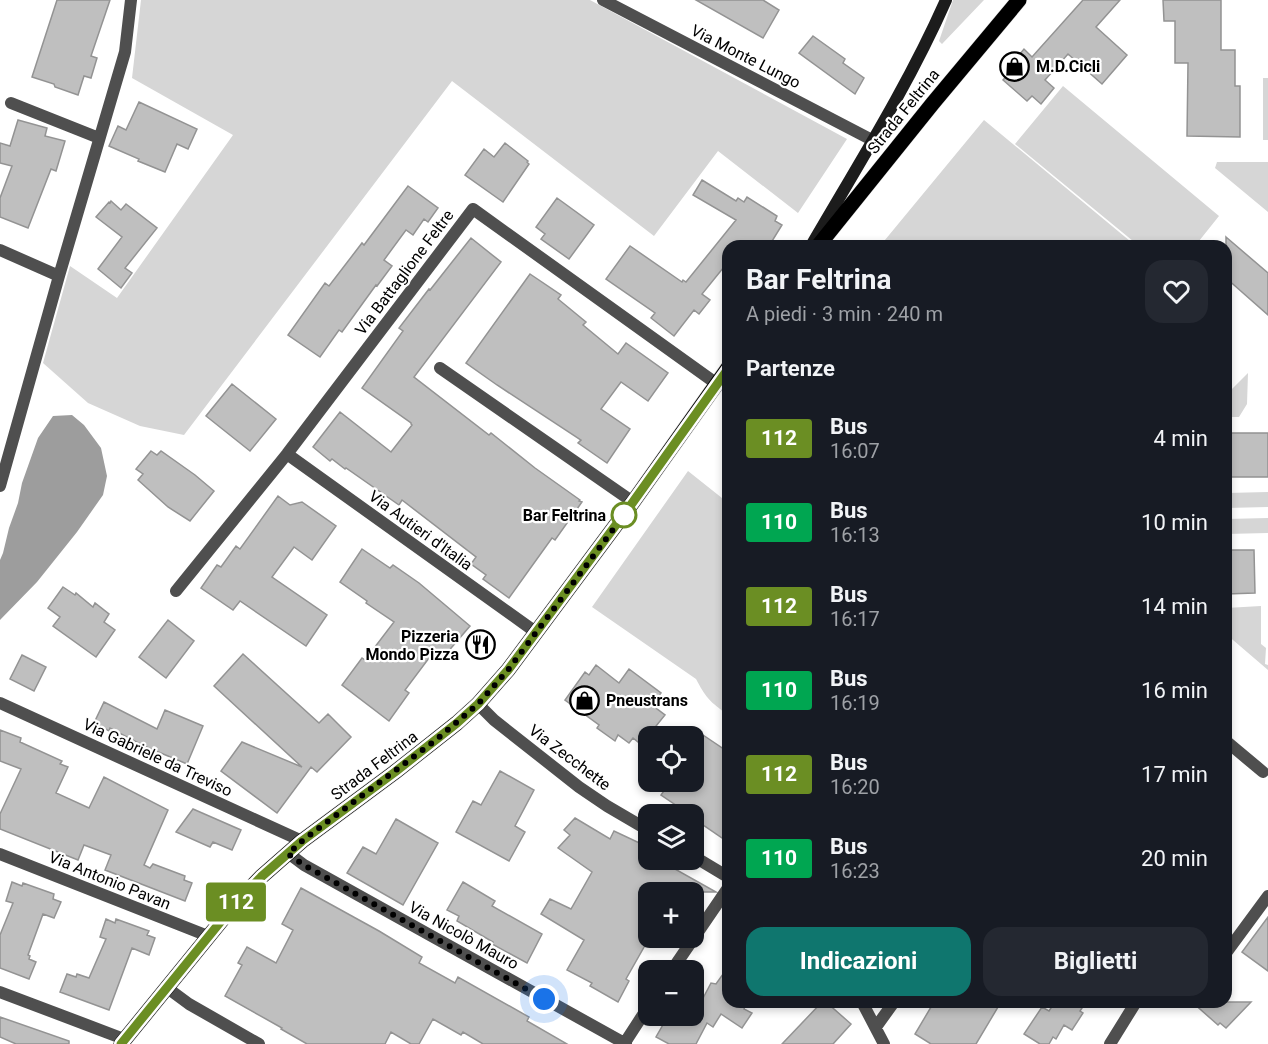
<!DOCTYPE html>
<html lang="it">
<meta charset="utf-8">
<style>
:root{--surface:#171b24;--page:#242831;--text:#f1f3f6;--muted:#9ea1a6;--accent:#0f766e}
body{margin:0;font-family:Roboto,sans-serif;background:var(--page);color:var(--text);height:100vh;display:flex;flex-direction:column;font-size:22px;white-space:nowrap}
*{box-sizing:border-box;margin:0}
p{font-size:20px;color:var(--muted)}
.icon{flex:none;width:33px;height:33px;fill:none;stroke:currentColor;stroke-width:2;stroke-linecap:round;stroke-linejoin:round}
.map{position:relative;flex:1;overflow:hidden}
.panel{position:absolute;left:722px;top:240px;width:510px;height:768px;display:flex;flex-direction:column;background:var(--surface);border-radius:18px;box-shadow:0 3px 9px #0003}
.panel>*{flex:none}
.badge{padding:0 12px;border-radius:4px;font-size:21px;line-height:39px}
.controls{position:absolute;left:638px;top:726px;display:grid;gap:12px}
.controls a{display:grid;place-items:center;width:66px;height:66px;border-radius:12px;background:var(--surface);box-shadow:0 3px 9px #0003;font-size:30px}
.you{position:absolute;width:30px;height:30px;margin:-15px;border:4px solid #fff;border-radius:50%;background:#1a73e8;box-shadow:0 0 0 9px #1a73e833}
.map>.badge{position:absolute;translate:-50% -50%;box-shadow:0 0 0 3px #fff}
h2{padding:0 24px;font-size:22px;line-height:54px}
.round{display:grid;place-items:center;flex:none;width:63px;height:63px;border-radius:18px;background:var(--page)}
.headline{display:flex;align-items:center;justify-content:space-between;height:102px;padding:0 24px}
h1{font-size:28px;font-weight:700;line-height:45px}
.button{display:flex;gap:12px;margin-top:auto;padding:12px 24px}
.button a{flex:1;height:69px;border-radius:18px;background:var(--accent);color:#fff;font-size:24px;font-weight:700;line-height:69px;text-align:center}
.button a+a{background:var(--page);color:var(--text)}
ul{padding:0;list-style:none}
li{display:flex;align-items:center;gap:18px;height:84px;padding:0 24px}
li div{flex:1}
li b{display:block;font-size:22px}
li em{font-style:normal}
li .badge{min-width:66px;font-weight:700;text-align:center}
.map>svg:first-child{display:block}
.green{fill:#d6d6d6}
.water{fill:#9d9d9d}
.building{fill:#bfbfbf;stroke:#939393;stroke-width:1.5}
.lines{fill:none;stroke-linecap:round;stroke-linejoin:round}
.primary-casing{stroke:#dbdbdb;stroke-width:16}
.minor{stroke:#4f4f4f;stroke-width:12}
.secondary{stroke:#1c1c1c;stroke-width:12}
.primary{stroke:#000;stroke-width:15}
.line-casing{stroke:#fff;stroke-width:14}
.line{stroke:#6b8e23;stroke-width:9}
.walk{stroke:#000;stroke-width:6;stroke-dasharray:0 10.8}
.stop-dot{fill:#fff;stroke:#6b8e23;stroke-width:3}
.labels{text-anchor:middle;stroke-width:4.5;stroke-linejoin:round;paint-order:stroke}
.street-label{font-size:16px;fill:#000;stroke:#fff}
.poi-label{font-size:16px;font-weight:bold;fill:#000;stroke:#fff;text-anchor:start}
.stop-label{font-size:16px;font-weight:bold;fill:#000;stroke:#fff;text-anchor:end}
</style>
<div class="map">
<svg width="1268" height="1044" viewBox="0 0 1268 1044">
<rect width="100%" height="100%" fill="#fff"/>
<path class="green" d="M141,0H590L847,139L798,213L718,151L654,236L452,81L184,435L140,426L88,403L43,363L70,266L117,298L233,135L132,78Z
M953,0H984L942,44L939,41Z
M1263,78H1268V140H1263Z
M1063,86L1219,216L1195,246H1139L1015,144Z
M984,120L1136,246H880Z
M1217,162H1268V212L1215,168Z
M1248,373L1247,404L1239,417H1226V395Z
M688,471L727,502L728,708L724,712C709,701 705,696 696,679L592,607Z
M1268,492V507L1226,508V493Z
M1268,518V533L1226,534V519Z
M1261,606V644L1266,648L1265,664L1268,665V670L1226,634V608Z"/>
<path class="water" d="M72,415L84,425L101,448L107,476L103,495L77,532L37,582L0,620V560L3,553L9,528L18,503L22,483L38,438L53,416Z"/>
<path class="building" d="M57,0H110L91,56L97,58L91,78L84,76L78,95L55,87L54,84L32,77Z
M696,0H763L779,10L763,38Z
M1083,0H1120L1096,27L1127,55L1102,84L1068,54L1045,80L1054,88L1041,104L1032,96L1027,101L1003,80L1012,70L1009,67L1024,49L1032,57Z
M1163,0H1221V50H1235V86H1240V137L1187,136L1188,63H1175V21H1164Z
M813,36L845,59L843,63L864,78L855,94L799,53Z
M139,102L197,129L188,149L177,144L165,172L138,161L139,159L109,146L118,126L126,130Z
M18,120L47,128L45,136L65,141L56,171L51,169L28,228L0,217V198L12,166L0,163V143L10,146Z
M505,143L528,161L527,162L529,164L503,202L465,175L484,149L494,157Z
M702,180L736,201L738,198L744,202L747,197L777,216L775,221L782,225L769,246H728V262L702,294L710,300L699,314L694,310L674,336L651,318L655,313L606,279L630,246L682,282L683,280L686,282L736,220L693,195Z
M408,186L438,208L428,222L424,219L413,235L406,230L384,260L392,266L377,286L376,285L342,332L339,330L320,357L288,335L325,283L329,286L362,243L364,245Z
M557,198L594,225L569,259L541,239L545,234L536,227Z
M111,201L121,210L126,204L157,228L125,268L132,273L121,288L98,269L122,237L96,217L109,202L110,203Z
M1226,237L1268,273V315L1226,278Z
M471,238L501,262L414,377L489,435L491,433L535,468L580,500L579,501L582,502L555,540L552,538L509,598L483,579L486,575L471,564L476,557L402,500L399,505L346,468L345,469L332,459L330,461L313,447L340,412L391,452L412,425L411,424V423L362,388L403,331L399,328L429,289L430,290Z
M530,274L561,295L558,299L586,322L583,325L618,354L626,343L668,373L648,401L621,382L601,409L630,429L607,463L578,443L581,440L497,385L466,363Z
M232,384L276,419L250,451L206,416Z
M1226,433H1268V477H1226Z
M151,451L157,455L161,451L195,475L214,491L190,521L168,507L138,480L143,474L136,469Z
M278,496L290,505L302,502L336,526L312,560L294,547L272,577L327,615L306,646L240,601L233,610L201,588L217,565L221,567L236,546L240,549Z
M362,549L390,568L393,565L419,583L470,626L440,661L432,654L405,690L409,693L389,721L342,685L362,658L365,660L394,622L366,603L367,601L340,582Z
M1226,550H1254L1255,593L1226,594Z
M63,587L75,595L76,593L93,607L95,603L109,614L104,622L115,630L96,657L53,626L60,617L48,608Z
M168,620L194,641L166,678L139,657Z
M243,654L319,723L328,714L351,737L317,772L311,767L277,813L221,771L242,742L302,767L214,686Z
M22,655L46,667L34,691L10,679Z
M596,665L619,683L629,669L661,693L652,705L665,715L648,736L643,746L633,738L629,743L618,735L615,741L597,728L599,725L565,700L585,672L589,675Z
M104,702L157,729L165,710L203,726L187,764L144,746L110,728L109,731L94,723Z
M0,730L21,738L20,742L62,761L60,764L68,767L56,793L89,808L104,777L168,810L144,865L150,868L153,864L185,876L184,880L192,883L185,901L105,870L111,855L84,845L78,860L0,829V814L21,769L0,761Z
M703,735L728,752V842L693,818V814H689L661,795L670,782H693V750Z
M500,771L534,790L515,826L525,832L509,861L456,832L473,801L481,805Z
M193,809L241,830L232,850L213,842L210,847L176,832Z
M575,818L610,839L614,831L648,847V860H659L716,892H648V940L626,979L629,981L618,1002L590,986L592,983L567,970L584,940L541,914L550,899L571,909L592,872L558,848L570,835L564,830Z
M396,819L438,843L403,905L347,873L363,847L376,854Z
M12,882L22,886L23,883L54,894L53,899L61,902L54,918L43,914L28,955L30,956L29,959L36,962L29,979L0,968V935L13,903L6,901Z
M463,882L495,901L492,906L542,934L527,963L492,944L493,942L457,921L459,916L447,910Z
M301,888L379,931L422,957L419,963L455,983L458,977L529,1017L527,1021L567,1044H483L463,1032L461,1035L433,1019L419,1044H411L391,1032L385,1044H307L281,1029L282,1028L225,996L242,965L238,963L247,947L276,963L293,930L282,924Z
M1268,917V971L1242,952Z
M106,919L115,923L116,919L149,931L147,935L155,938L149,955L132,948L109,1010L60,992L67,974L76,977L77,974L89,978L106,939L100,937Z
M728,967V1002H748L744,1009L752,1013L742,1028L721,1014L713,1027L707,1023L696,1044H669L656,1037L668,1016H693V995L702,1000L711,983L716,984Z
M822,1002H826L851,1024L833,1044H782Z
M934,1002H1001L976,1044H931L915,1034Z
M1055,1002H1086L1080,1011L1083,1013L1072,1030L1064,1025L1056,1039L1053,1037L1049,1044H1040L1024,1034L1042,1007L1049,1011Z
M1192,1002H1251L1226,1028L1220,1023L1218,1025Z
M0,1017L69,1041V1044H16L0,1037Z"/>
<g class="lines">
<defs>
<path id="primary" d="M818,246L933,103L1019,0
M121,1044L235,904L261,877L302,841L395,772L457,723L478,704L508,670L633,502L728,368"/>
</defs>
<use href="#primary" class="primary-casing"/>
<path class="minor" d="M603,0L874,141
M11,103L99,138
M0,250L59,276
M440,368L633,502
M287,454L537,633
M0,486L59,276L125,52L131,0
M176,591L287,454L473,209L717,384
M0,703L302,841
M478,704L494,720L579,787L607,806L648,830
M1226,741L1263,772
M288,853L304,865L626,1044
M0,854L208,936
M693,856L728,877
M1226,953L1268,896
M672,970L728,888
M166,987L189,1004L259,1044
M0,992L124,1039
M862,1002L884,1044
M876,1027L894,1002
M624,1044L648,1007
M1110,1044L1136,1002"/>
<path class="secondary" d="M811,246C858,165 908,86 946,0"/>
<use href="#primary" class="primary"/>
</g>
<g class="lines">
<defs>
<path id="line" d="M121,1044L235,904L261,877L302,841L395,772L457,723L478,704L508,670L633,502L728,369"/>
</defs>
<use href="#line" class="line-casing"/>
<use href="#line" class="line"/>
<path class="walk" d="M544,999L304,865L288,854L302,841L436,740L478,704L508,670L624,515"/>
</g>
<defs>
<symbol id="shop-ring" viewBox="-11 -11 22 22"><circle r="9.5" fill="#fff" stroke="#000" stroke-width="1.5"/><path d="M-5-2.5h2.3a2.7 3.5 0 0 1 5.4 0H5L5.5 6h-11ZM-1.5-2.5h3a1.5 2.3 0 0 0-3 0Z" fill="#000"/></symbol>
<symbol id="restaurant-ring" viewBox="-11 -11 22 22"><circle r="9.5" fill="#fff" stroke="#000" stroke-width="1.5"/><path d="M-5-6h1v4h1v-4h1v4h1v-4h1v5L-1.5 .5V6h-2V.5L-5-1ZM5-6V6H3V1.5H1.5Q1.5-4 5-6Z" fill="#000"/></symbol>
</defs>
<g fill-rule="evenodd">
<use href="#shop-ring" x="998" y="50" width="33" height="33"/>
<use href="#restaurant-ring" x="464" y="628" width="33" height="33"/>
<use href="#shop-ring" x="568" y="684" width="33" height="33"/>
</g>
<circle class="stop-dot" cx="624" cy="515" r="12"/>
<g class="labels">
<g class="street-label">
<text transform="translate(746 56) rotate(27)" y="6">Via Monte Lungo</text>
<text transform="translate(903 111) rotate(-51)" y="6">Strada Feltrina</text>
<text transform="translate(404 272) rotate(-53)" y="6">Via Battaglione Feltre</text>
<text transform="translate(421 530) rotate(36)" y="6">Via Autieri d'Italia</text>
<text transform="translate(158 757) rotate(25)" y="6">Via Gabriele da Treviso</text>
<text transform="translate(570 757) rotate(37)" y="6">Via Zecchette</text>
<text transform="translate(374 765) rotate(-37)" y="6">Strada Feltrina</text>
<text transform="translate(110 880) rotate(22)" y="6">Via Antonio Pavan</text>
<text transform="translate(464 935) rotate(29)" y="6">Via Nicolò Mauro</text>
</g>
<g class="poi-label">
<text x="1036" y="72">M.D.Cicli</text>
<text x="459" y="642" text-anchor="end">Pizzeria<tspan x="459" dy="18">Mondo Pizza</tspan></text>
<text x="606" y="706">Pneustrans</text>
</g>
<g class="stop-label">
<text x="606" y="521">Bar Feltrina</text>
</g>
</g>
</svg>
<div class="controls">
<a><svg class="icon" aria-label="locate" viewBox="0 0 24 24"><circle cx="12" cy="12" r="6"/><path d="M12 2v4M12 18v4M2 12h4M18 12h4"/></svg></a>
<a><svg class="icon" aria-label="layers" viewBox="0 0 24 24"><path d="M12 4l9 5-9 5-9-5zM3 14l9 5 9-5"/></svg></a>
<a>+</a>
<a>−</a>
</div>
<div class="you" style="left:544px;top:999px"></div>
<b class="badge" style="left:236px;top:902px;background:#6b8e23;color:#fff">112</b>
<section class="panel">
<div class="headline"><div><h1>Bar Feltrina</h1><p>A piedi · 3 min · 240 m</p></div><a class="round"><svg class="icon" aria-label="heart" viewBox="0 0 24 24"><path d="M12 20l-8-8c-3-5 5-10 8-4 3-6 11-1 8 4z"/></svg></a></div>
<h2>Partenze</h2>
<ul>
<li><span class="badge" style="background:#6b8e23;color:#fff">112</span><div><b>Bus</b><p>16:07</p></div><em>4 min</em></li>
<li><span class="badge" style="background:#00a651;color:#fff">110</span><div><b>Bus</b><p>16:13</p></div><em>10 min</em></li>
<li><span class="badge" style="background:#6b8e23;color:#fff">112</span><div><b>Bus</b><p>16:17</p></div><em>14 min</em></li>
<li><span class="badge" style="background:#00a651;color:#fff">110</span><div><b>Bus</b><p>16:19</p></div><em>16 min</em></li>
<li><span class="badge" style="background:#6b8e23;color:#fff">112</span><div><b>Bus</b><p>16:20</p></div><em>17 min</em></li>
<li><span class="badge" style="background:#00a651;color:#fff">110</span><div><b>Bus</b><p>16:23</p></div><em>20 min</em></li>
</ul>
<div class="button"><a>Indicazioni</a><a>Biglietti</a></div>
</section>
</div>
